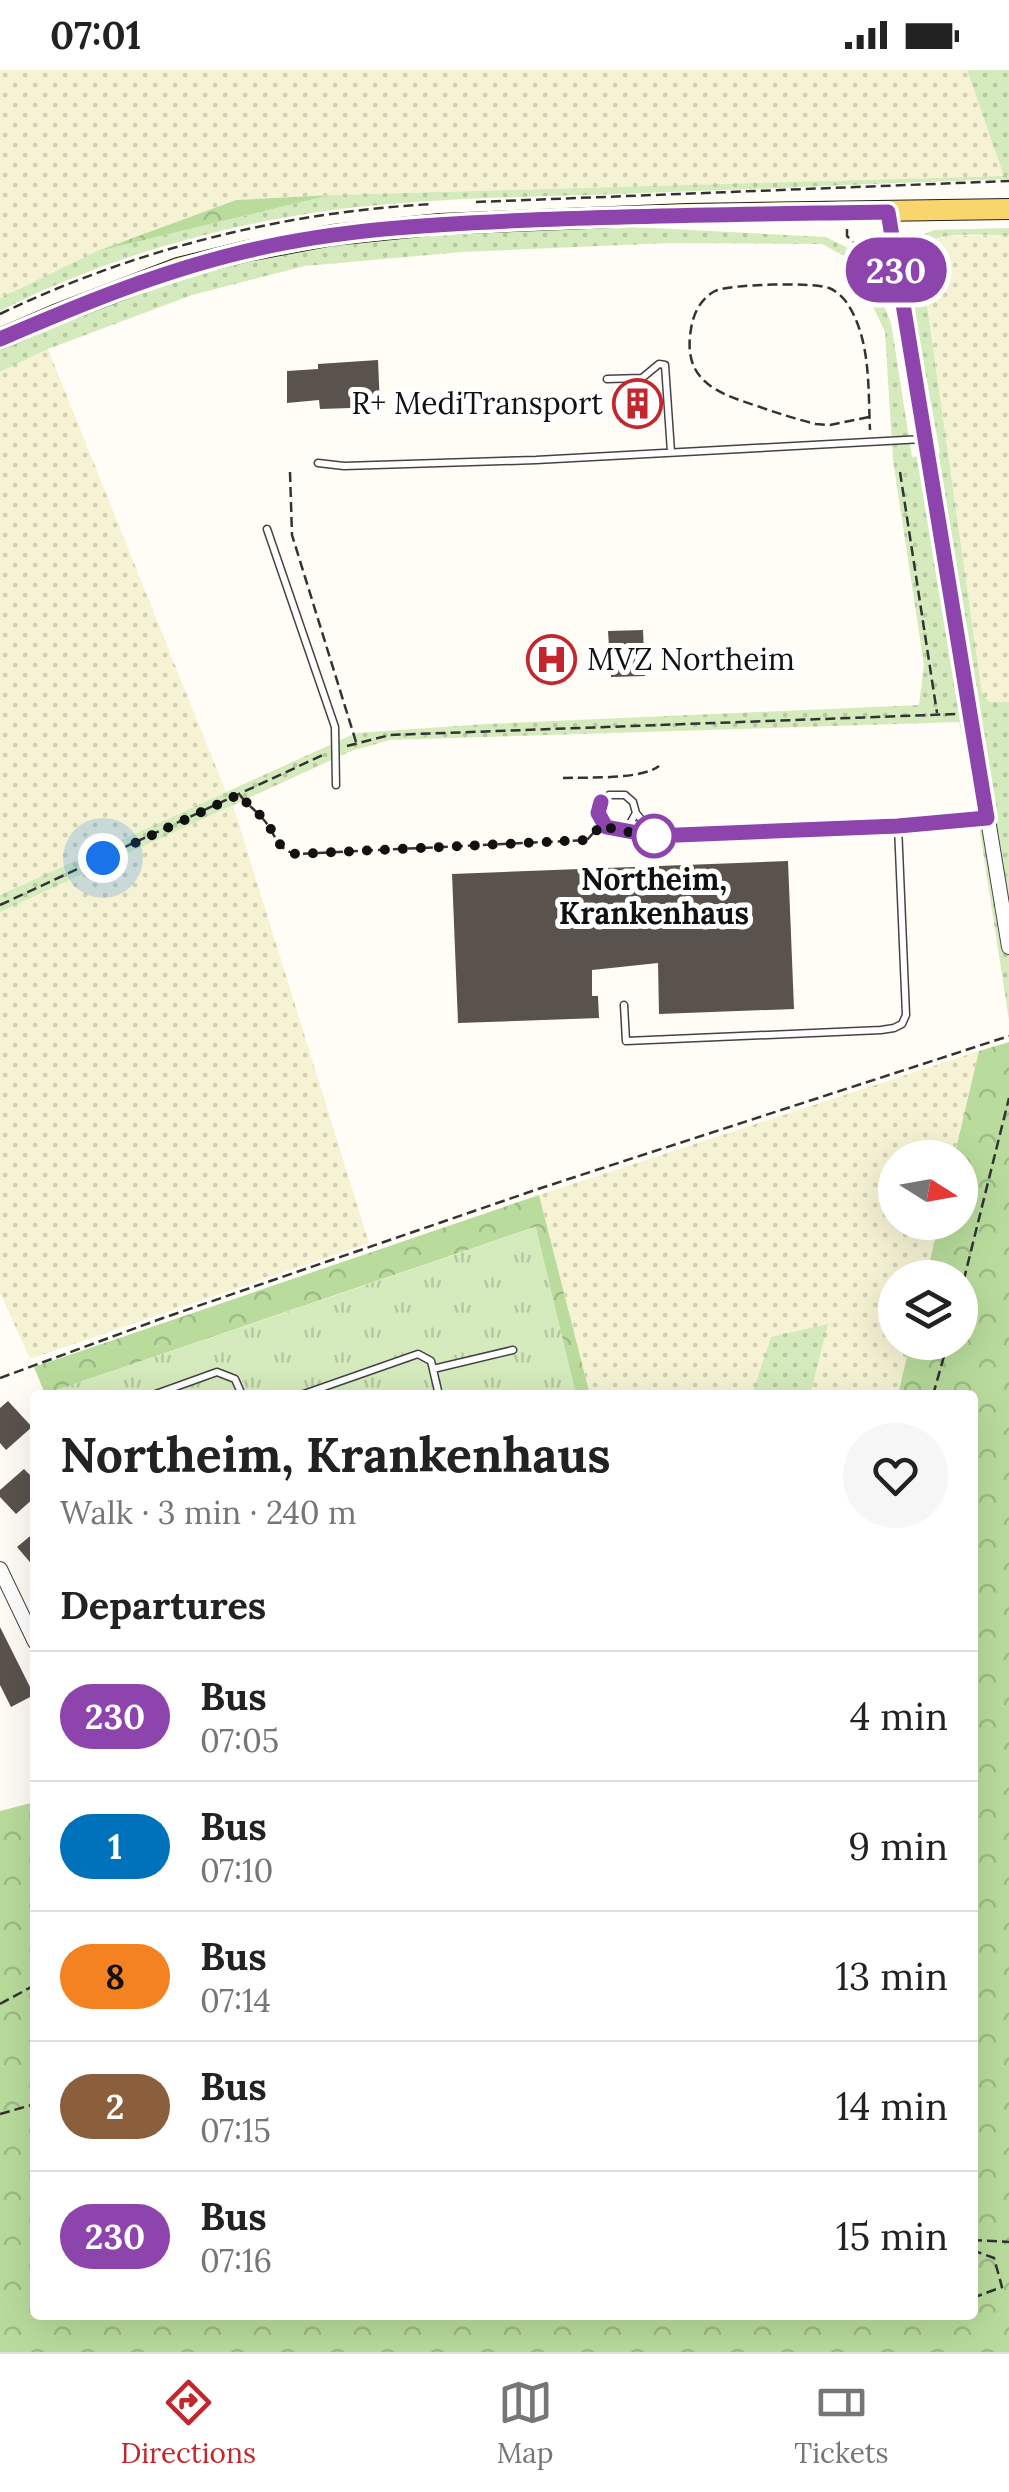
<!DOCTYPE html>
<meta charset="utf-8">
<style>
:root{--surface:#fff;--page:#f6f6f6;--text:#222;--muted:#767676;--line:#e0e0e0;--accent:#c4262e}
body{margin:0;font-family:Lora,serif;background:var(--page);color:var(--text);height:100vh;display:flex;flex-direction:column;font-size:38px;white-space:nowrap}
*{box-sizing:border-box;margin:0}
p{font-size:32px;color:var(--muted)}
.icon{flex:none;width:55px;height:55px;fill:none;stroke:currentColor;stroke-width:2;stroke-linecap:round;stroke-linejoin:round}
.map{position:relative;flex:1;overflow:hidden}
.side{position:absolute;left:30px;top:1320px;width:948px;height:930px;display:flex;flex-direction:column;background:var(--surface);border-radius:10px;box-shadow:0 10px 40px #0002}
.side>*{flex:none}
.badge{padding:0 20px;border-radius:32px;font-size:35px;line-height:65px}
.needle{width:65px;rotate:101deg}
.buttons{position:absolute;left:878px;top:1070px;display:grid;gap:20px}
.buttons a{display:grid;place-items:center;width:100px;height:100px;border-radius:50%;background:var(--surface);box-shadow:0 10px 40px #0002;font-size:50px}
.you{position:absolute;width:50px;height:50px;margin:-25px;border:8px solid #fff;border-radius:50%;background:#1a73e8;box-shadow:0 0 0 15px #1a73e833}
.map>.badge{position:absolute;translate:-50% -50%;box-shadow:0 0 0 5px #fff}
h2{padding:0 30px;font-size:38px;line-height:90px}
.round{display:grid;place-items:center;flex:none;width:105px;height:105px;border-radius:52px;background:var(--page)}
.head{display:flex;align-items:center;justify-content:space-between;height:170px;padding:0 30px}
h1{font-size:48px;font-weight:700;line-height:75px}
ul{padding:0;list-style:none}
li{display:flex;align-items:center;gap:30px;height:130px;padding:0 30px;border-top:2px solid var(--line)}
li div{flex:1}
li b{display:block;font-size:38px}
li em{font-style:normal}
li .badge{min-width:110px;font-weight:700;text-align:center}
.status{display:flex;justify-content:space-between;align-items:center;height:70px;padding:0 50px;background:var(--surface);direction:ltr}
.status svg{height:28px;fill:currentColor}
.menu{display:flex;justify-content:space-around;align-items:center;height:140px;border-top:2px solid var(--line);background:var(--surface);font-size:28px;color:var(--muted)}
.menu a{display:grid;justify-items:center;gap:5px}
.menu .current{color:var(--accent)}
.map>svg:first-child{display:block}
.farmland{fill:url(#farmland-dots)}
.grass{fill:url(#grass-dots)}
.forest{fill:url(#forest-crowns)}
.park{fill:url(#park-tufts)}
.building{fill:#5a524d}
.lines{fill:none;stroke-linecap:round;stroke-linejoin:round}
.service-casing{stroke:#444;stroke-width:9}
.minor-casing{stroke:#444;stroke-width:16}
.primary-casing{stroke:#222;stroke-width:22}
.path{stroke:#333;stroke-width:2.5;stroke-dasharray:10 5;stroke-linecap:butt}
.service{stroke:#fff;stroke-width:6}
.minor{stroke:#fff;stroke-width:14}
.primary{stroke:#f9d66b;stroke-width:20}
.line-casing{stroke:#fff;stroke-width:22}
.line{stroke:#8e44ad;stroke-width:15}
.walk{stroke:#111;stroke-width:10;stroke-dasharray:0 18}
.stop-dot{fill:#fff;stroke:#8e44ad;stroke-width:5}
.labels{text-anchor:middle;stroke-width:10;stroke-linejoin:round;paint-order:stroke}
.poi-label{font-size:30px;fill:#111;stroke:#fff;text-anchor:end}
.stop-label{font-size:30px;font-weight:bold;fill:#111;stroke:#fff}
</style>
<div class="status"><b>07:01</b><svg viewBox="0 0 49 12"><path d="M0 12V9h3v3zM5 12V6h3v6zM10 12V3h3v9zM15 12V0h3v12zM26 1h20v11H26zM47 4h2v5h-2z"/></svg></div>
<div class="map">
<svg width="1009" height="2282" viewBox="0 0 1009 2282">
<defs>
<pattern id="farmland-dots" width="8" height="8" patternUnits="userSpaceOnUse" patternTransform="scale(2.5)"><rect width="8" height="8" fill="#f6f3d4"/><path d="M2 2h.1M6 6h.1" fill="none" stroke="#d2cfb5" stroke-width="1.8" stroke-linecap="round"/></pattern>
<pattern id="grass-dots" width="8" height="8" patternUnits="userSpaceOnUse" patternTransform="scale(2.5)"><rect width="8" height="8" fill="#d5ebbd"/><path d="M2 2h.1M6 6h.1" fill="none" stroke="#b6c8a1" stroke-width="1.8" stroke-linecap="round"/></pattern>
<pattern id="forest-crowns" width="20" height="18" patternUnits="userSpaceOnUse" patternTransform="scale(2.5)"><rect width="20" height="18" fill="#b9dc9c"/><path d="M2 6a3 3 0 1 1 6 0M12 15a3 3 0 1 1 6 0" fill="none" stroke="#9ebc85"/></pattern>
<pattern id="park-tufts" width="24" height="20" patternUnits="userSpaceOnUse" patternTransform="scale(2.5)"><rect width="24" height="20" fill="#d5ebbd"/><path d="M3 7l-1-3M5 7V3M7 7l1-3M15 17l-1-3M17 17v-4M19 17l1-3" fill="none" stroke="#b6c8a1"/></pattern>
</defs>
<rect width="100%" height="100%" fill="#fffdf5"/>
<path class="farmland" d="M0,0H967L1005,106L331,125L236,130L96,182L0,228Z
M1009,165V632L989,633L982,623L922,200V185L934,170L948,166Z
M48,279L226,722L0,825V302Z
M233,735L369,1173L30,1289L0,1223V842Z
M979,981L954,1087L895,1088V1152L939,1153L926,1207L895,1208V1272L910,1273L898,1325H590L539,1125Z"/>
<path class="grass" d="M967,0H1009V109C887,113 766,119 644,123C541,127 436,127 333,140C220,155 102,189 0,241V228L95,182L331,125L1004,106Z
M632,157L826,167L850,179L878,221L891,253L912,387L940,383L913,235L910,178L919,166L934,160L1009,158V165C992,166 947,162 934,170C923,177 922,189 922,200L982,623L989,632H1009V950L980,762L965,676L959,652L390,670L351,681L0,842V825L356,663L486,654L919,635L924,595L893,390L885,262L861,211L844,186L822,174L669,173L462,182L305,196L192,225L48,279L0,302V277C38,262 76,247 113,232C132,224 151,215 170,209C324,166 473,161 632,157Z
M828,1254L810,1325H752L771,1267Z"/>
<path class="forest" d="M331,125L95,182L236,130Z
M1009,972V2282H0V1741L35,1732V2245H972V1325H898L910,1273L960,1272V1208L926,1207L939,1153L960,1152V1088L954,1087L979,981Z
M539,1125L590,1325H576L535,1157L45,1324L34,1297Z"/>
<path class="park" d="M536,1157L576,1325L45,1324Z"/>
<path class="building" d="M378,290L380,337L320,339L319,330L287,333V301L318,299V294Z
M655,315L657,351L620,353L619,317Z
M643,560L645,606L611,607L608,561Z
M788,791L794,939L659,944L658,893L592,900V926H598L599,948L458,953L452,804Z
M8,1331L32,1357L6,1380L0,1373V1338Z
M24,1399L35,1410V1427L16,1444L0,1427V1420Z
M35,1462V1498L17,1477Z
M0,1557L34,1625L11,1637L0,1615Z"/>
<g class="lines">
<defs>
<path id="service" d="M607,309L642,308L659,294L665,295L671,382
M318,393L344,396L536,390L923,369
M267,459L335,657L336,715
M636,743L628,757L612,760L603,753L599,738L609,725H625L633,732L636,743L653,764
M623,759L653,765L898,756L985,748
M624,935L626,971L881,960L894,958L902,954L906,945L898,756
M433,1299L513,1280
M153,1325L217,1302L235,1309L242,1325
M301,1325L418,1284L431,1291L439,1325"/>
<path id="minor" d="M888,142L1009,877
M0,1499L35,1572"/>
<path id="primary" d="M0,269L55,245L178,198L247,181L333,165L440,154L687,144L1009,139"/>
</defs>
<use href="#service" class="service-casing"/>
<use href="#minor" class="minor-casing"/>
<use href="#primary" class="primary-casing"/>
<path class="path" d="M476,132L1009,111
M847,159V166L868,187L879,216L884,217
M0,244C135,179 284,142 433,134
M869,347L830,355L816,354C796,349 777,343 757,336C717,323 682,311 691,259C693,244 701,228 715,221C729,214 813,212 829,218C835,220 843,227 847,233C871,269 868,318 870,360
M290,402L292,465L356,672
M900,402L937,643
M347,676L390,665L957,644
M563,708C587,707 641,710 659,696
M240,725C247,735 256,740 263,749C276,763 275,779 296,784L587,770L595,761
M0,835L325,684
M960,1225L1009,1028
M0,1308L163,1248L538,1119L1009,966
M933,1325L948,1272
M0,1934L31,1917L35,1894
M0,2044L35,2034
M972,2170L1009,2172
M972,2180L994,2188L1002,2217L975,2227L972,2222"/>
<use href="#service" class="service"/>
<use href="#minor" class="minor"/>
<use href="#primary" class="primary"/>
</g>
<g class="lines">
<defs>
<path id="line" d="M0,269C79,235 159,202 243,182C337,159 435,154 531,150C650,145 769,144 888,142L987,748L898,756L654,766L606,757L598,743L601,732"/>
</defs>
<use href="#line" class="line-casing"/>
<use href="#line" class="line"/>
<path class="walk" d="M103,788L240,724C246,734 254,739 263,748C276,762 275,779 296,784L587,770L603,754C615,763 638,762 654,766"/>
</g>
<defs>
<symbol id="building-ring" viewBox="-11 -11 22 22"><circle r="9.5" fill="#fff" stroke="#c4262e" stroke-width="1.5"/><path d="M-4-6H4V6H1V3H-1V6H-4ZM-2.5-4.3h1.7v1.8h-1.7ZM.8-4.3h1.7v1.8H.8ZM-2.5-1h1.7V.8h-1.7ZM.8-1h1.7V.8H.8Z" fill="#c4262e"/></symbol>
<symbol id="hospital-ring" viewBox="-11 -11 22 22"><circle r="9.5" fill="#fff" stroke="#c4262e" stroke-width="1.5"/><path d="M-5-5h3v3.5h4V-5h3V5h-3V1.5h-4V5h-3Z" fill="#c4262e"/></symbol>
</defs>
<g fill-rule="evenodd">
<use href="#building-ring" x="610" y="306" width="55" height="55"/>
<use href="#hospital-ring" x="524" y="562" width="55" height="55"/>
</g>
<circle class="stop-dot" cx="654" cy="766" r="20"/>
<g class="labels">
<g class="poi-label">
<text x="603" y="344">R+ MediTransport</text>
<text x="587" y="600" text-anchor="start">MVZ Northeim</text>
</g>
<g class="stop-label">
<text x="654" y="820">Northeim,<tspan x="654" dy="34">Krankenhaus</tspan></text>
</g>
</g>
</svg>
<div class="buttons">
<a><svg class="needle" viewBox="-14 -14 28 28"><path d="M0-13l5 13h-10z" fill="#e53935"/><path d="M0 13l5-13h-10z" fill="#767676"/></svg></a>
<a><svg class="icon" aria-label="layers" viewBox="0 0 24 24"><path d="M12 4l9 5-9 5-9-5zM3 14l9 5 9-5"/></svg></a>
</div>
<div class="you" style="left:103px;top:788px"></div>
<b class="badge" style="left:896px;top:200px;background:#8e44ad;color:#fff">230</b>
<section class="side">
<div class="head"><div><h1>Northeim, Krankenhaus</h1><p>Walk · 3 min · 240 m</p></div><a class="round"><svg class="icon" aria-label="heart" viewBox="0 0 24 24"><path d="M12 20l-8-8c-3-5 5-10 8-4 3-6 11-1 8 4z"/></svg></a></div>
<h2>Departures</h2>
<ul>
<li><span class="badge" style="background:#8e44ad;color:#fff">230</span><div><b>Bus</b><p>07:05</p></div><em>4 min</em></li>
<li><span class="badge" style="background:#0072bc;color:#fff">1</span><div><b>Bus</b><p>07:10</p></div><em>9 min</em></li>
<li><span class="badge" style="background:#f58220;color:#111">8</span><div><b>Bus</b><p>07:14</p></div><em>13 min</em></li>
<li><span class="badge" style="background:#8b5e3c;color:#fff">2</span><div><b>Bus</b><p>07:15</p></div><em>14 min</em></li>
<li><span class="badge" style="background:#8e44ad;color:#fff">230</span><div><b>Bus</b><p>07:16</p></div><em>15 min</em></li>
</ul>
</section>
</div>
<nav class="menu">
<a class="current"><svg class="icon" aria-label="directions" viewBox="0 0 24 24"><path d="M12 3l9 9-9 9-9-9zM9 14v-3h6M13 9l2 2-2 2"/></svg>Directions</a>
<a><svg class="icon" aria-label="map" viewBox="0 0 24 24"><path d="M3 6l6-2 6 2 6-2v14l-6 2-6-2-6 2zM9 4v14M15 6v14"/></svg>Map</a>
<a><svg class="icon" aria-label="tickets" viewBox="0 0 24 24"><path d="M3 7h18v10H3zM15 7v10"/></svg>Tickets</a>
</nav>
